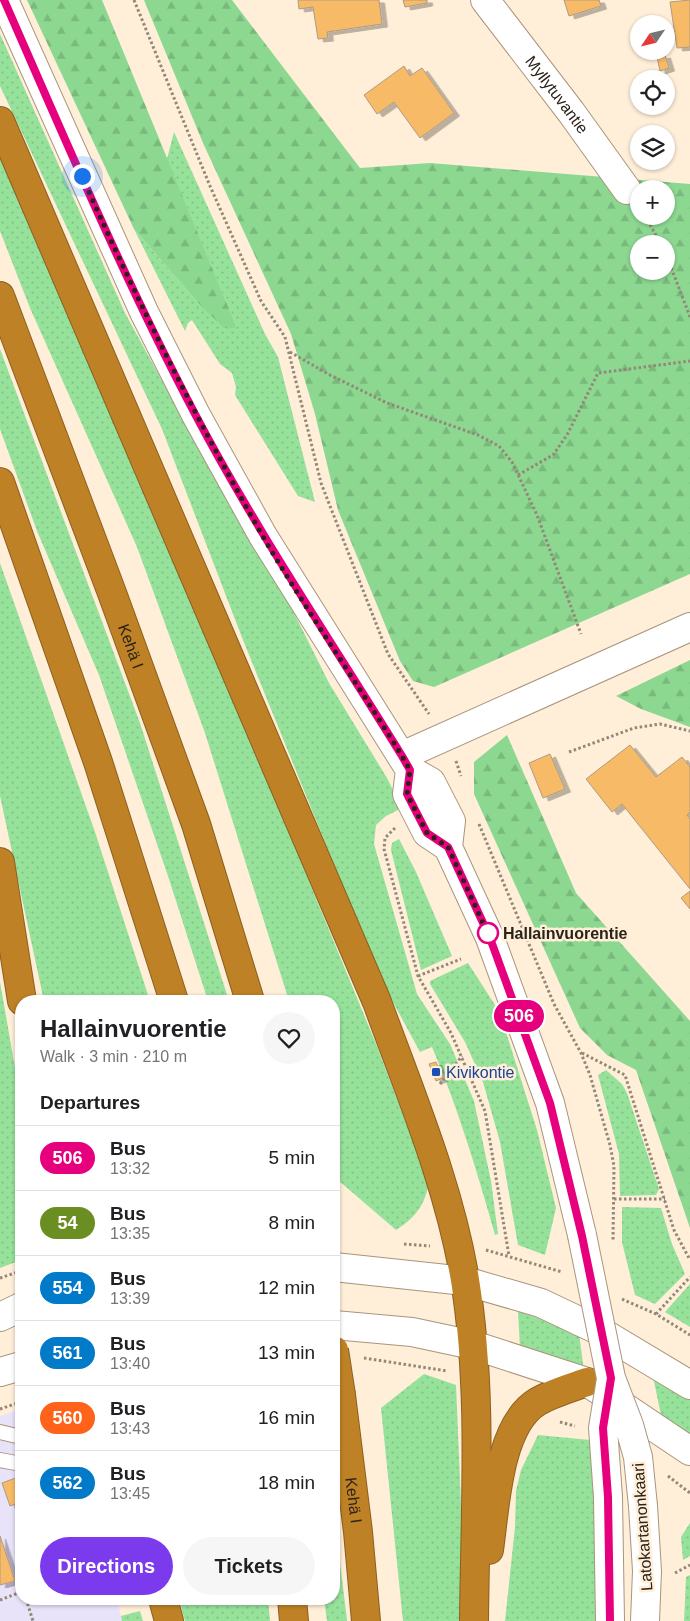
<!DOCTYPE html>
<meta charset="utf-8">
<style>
:root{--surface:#fff;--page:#f6f6f6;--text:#202124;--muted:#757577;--line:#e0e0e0;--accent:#7c3aed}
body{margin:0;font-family:Arial,sans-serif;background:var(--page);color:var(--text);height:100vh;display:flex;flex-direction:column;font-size:19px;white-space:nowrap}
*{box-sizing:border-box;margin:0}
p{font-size:16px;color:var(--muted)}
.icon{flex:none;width:28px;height:28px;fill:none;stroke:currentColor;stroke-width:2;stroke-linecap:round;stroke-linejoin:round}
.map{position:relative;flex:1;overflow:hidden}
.drawer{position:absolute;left:15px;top:995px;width:325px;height:610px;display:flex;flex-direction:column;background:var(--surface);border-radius:20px;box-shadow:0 1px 4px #0004}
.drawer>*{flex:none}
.badge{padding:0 10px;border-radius:16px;font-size:18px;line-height:32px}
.needle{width:32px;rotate:235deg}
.controls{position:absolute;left:630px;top:15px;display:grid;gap:10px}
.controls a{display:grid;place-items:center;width:45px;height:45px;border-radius:50%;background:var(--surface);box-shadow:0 1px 4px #0004;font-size:25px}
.you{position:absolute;width:25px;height:25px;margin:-12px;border:4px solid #fff;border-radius:50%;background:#1a73e8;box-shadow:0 0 0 8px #1a73e833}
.map>.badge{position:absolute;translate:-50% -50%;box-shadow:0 0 0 2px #fff}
h2{padding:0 25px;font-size:19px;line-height:45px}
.round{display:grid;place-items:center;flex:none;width:52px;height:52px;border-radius:26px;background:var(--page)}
.head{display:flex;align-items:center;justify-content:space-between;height:85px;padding:0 25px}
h1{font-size:24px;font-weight:800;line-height:38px}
.button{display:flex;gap:10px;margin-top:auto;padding:10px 25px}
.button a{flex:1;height:58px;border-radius:30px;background:var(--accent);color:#fff;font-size:20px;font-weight:800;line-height:58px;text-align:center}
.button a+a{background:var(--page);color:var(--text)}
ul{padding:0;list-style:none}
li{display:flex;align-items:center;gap:15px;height:65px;padding:0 25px;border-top:1px solid var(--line)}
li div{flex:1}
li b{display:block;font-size:19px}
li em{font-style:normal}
li .badge{min-width:55px;font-weight:700;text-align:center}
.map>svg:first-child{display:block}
.commercial{fill:#e8e3f9}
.grass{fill:url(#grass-dots)}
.forest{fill:url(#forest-firs);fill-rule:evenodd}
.building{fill:#f7ba66;stroke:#af9b82;filter:url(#shadow)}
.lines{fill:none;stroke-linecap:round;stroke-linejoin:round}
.lane-casing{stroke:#a9957c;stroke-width:16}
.street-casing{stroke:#a9957c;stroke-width:30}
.secondary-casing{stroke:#a9957c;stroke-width:30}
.highway-casing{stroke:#8b6021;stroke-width:30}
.path{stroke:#938777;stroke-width:3;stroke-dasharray:2.5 2.5;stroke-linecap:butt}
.lane{stroke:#fff;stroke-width:14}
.street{stroke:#fff;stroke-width:28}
.secondary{stroke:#fff;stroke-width:28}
.highway{stroke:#be8125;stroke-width:28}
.secondary-bridge-casing{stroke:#a9957c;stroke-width:30;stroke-linecap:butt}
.highway-bridge-casing{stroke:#8b6021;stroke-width:30;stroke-linecap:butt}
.secondary-bridge{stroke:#fff;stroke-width:28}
.highway-bridge{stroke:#be8125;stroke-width:28}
.line-casing{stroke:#fff;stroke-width:11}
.line{stroke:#e6007e;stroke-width:8}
.walk{stroke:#2b2319;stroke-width:5;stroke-dasharray:0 9}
.stop-dot{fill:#fff;stroke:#e6007e;stroke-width:2.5}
.transit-dot{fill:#1a4fb4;stroke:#ffeed8;stroke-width:2}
.labels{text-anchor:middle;stroke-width:5;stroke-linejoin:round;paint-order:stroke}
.street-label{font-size:16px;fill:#2b2319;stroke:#ffeed8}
.stop-label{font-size:16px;font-weight:bold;fill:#2b2319;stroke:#ffeed8;text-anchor:start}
.transit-label{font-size:16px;fill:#164399;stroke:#ffeed8;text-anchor:start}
</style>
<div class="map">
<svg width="690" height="1621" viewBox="0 0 690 1621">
<defs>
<pattern id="grass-dots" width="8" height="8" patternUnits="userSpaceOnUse" patternTransform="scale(1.25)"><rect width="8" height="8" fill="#96e29b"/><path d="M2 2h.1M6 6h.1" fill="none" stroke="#81c285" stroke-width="1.8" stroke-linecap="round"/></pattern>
<pattern id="forest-firs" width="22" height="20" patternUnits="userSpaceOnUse" patternTransform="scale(1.25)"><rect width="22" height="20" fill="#8cd891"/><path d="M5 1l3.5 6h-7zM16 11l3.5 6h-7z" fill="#79b97c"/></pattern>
<filter id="shadow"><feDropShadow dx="5.5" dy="3" stdDeviation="0" flood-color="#0004"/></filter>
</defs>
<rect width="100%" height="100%" fill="#ffeed8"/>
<path class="commercial" d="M21,1409V1599H117L122,1621H0V1416Z"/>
<path class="grass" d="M0,34L125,313L246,534L291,607L329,683L387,778L402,808L386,816L376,825L374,844L417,994L450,1044L474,1101L491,1181L498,1234L495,1235C477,1171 458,1108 432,1047L420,1052L380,978L243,640L162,429L0,86Z
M174,132L265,334L278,357L315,502L298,496L235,395L236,387L232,373L220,364L192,320L188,323L185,331L134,229L200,305L237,328L167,159Z
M0,154L256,753L376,1044L429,1182C425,1205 416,1217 396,1230L338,1180L334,1165V1001H289L205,733L137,547L30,308L0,231Z
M0,349L140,723L229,1001H208L169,879L99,675L37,531L0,429Z
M0,563L95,832L150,1001H44L0,796Z
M399,839L416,872L452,956L421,970L391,850L392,843Z
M468,963L495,1005L504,1026L537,1130L556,1208L545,1255L518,1245L500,1142L483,1082L465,1042L430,984V981Z
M0,982L21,1102V1260L0,1268Z
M606,1070L622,1084L627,1093L659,1189L656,1195L620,1196L619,1154L598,1075Z
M622,1207L661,1208L672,1244L685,1274L655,1304L635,1295L622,1242Z
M690,1284V1327L665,1312Z
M518,1311L579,1333L584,1372L520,1348Z
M652,1372L690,1395V1435L661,1415Z
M424,1374L456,1385L465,1600L463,1621H403L381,1408Z
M538,1435L590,1440L595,1499L597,1621H505L515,1527L516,1491L521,1470Z
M334,1514L347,1620V1621H327L324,1599H334Z
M690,1523V1556L683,1560L681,1537Z
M690,1575V1621H684L686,1577Z
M179,1599H268L270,1621H185Z
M140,1611L143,1621H122L121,1616Z"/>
<path class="forest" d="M27,0H102L237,328H224L200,305L134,229Z
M144,0H232L360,168L430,163L690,184V574L434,687L413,681L400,661L338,510L315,414L291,334L203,143ZM639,189H666V216H639ZM639,244H666V271H639Z
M690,660V727L641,709L616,696Z
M507,735L576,893L690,1021V1228L636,1070L607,1055L580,1028L474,794V762Z"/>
<path class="building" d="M298,0H379L382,24L327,32L328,38L318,39L313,7L299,9Z
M403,0H427V3L405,7Z
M564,0H599L601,6L569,16Z
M690,0V47L677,48L670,2Z
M665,55L669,68L660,71L657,57Z
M404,66L410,76L422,68L454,113L420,138L394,102L377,114L364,95Z
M630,745L656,777L682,757L690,767V812L687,815L690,819V889L622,804L612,812L586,779Z
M550,754L565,789L543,798L529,763Z
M690,891V909L681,898Z
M436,1062L443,1078L436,1081L429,1064Z
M21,1476V1502L10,1506L2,1483Z
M0,1536L15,1581L0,1585Z"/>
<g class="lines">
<defs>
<path id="lane" d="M0,1432L21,1437
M0,1460L21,1464"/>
<g id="street">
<path id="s1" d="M485,0L571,112L627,190"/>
<path d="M402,756L690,627"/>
</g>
<path id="secondary" d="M4,0L144,312L196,415L263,536L410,770L431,782L451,821L448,847
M410,770L407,794L427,833L448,847L490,938L550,1103L582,1235
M334,1267L465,1281L541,1303L600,1331L690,1385
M0,1317L21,1307
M334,1325L412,1332L473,1345L587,1382L690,1451
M0,1372L21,1366
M608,1497L610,1621
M643,1506L647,1571L645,1621"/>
<g id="highway">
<path d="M0,121L377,1002C410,1093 449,1184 465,1280C483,1392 475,1508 474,1621"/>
<path id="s2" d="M0,296L112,593L196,824L250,1001"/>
<path d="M0,482L98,762L174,1001"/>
<path d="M0,862L22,1001"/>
<path id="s3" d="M341,1395L358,1532L366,1621"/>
<path d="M489,1550C495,1508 498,1426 537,1402C552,1393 570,1388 587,1382"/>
<path d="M163,1599L169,1621"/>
<path d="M292,1599L294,1621"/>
</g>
</defs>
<use href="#lane" class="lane-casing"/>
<use href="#street" class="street-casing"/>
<use href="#secondary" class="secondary-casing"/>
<use href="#highway" class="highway-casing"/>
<path class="path" d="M134,0L210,186L261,301L285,337L321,483L388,654L429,714
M645,216L661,244
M666,254L690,317
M290,352L328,374L387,403L478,435L499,446L512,462L537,515L581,634
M518,475L553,455L567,435L598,373L690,361
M569,752L634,728L660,724L690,731
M456,761L461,776
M479,824L554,1004L581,1053L590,1075L610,1145L614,1166L613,1241
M395,828L385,838L384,849L418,976L451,1033L485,1111L509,1256
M418,976L461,959
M582,1053L625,1075L674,1230L690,1260
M440,1084L462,1056
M614,1199H665
M404,1244L430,1246
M486,1250L562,1272
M0,1278L21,1271
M622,1299L656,1314L690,1335
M656,1314L690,1277
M364,1358L447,1371
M0,1409L21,1402
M560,1422L575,1426
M668,1476L690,1493
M675,1573L690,1565
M26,1599L33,1621
M0,1600L21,1592"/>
<use href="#lane" class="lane"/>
<use href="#street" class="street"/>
<use href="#secondary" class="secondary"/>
<use href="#highway" class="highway"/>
<defs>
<path id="secondary-bridge" d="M582,1235L611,1378L629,1425L638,1457L643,1506
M608,1497L603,1428L611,1379"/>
<path id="highway-bridge" d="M334,1350L341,1395"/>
</defs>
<use href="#secondary-bridge" class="secondary-bridge-casing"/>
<use href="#highway-bridge" class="highway-bridge-casing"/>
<use href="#secondary-bridge" class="secondary-bridge"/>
<use href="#highway-bridge" class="highway-bridge"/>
</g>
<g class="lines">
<defs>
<path id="line" d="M4,0C65,139 124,279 195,414C257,532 332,642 402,756L410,770L407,794L427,833L448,847L490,938L550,1103L582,1236L611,1378L603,1428L608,1497L610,1621"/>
</defs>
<use href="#line" class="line-casing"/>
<use href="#line" class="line"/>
<path class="walk" d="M82,176C136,299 196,418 262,535C306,610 356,681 402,756L410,770L407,794L427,833L448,847L490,938L488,933"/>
</g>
<circle class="stop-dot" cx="488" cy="933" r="10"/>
<rect class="transit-dot" x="431" y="1067" width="10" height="10" rx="2.5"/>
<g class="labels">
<g class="street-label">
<text dy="6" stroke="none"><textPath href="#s1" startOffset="119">Myllytuvantie</textPath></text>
<text dy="6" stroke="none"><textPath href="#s2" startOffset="374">Kehä I</textPath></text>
<text dy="6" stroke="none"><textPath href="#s3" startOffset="106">Kehä I</textPath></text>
<text transform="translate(642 1527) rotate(-94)" y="6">Latokartanonkaari</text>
</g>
<g class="stop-label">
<text x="503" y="939">Hallainvuorentie</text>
</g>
<g class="transit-label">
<text x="446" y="1078">Kivikontie</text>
</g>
</g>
</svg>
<div class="controls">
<a><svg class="needle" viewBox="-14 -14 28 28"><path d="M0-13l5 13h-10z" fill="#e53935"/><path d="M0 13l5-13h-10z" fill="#757577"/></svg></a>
<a><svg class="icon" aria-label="locate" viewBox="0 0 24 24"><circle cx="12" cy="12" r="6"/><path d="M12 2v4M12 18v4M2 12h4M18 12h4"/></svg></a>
<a><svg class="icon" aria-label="layers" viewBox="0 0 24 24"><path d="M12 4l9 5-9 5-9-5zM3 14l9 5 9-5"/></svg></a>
<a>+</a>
<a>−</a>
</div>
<div class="you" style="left:82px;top:176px"></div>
<b class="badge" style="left:519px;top:1016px;background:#e6007e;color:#fff">506</b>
<section class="drawer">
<div class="head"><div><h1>Hallainvuorentie</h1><p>Walk · 3 min · 210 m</p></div><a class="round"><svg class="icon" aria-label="heart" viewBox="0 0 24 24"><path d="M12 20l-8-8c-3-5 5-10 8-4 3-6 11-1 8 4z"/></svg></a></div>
<h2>Departures</h2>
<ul>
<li><span class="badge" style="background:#e6007e;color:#fff">506</span><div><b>Bus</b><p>13:32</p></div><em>5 min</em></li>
<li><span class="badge" style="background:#6b8e23;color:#fff">54</span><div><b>Bus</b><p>13:35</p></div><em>8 min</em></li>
<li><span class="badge" style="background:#007ac9;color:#fff">554</span><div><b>Bus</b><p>13:39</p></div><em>12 min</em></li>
<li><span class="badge" style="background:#007ac9;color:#fff">561</span><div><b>Bus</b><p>13:40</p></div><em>13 min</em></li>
<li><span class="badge" style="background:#ff6319;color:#fff">560</span><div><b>Bus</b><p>13:43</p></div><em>16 min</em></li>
<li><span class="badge" style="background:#007ac9;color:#fff">562</span><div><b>Bus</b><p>13:45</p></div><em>18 min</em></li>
</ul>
<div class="button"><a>Directions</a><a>Tickets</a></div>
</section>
</div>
